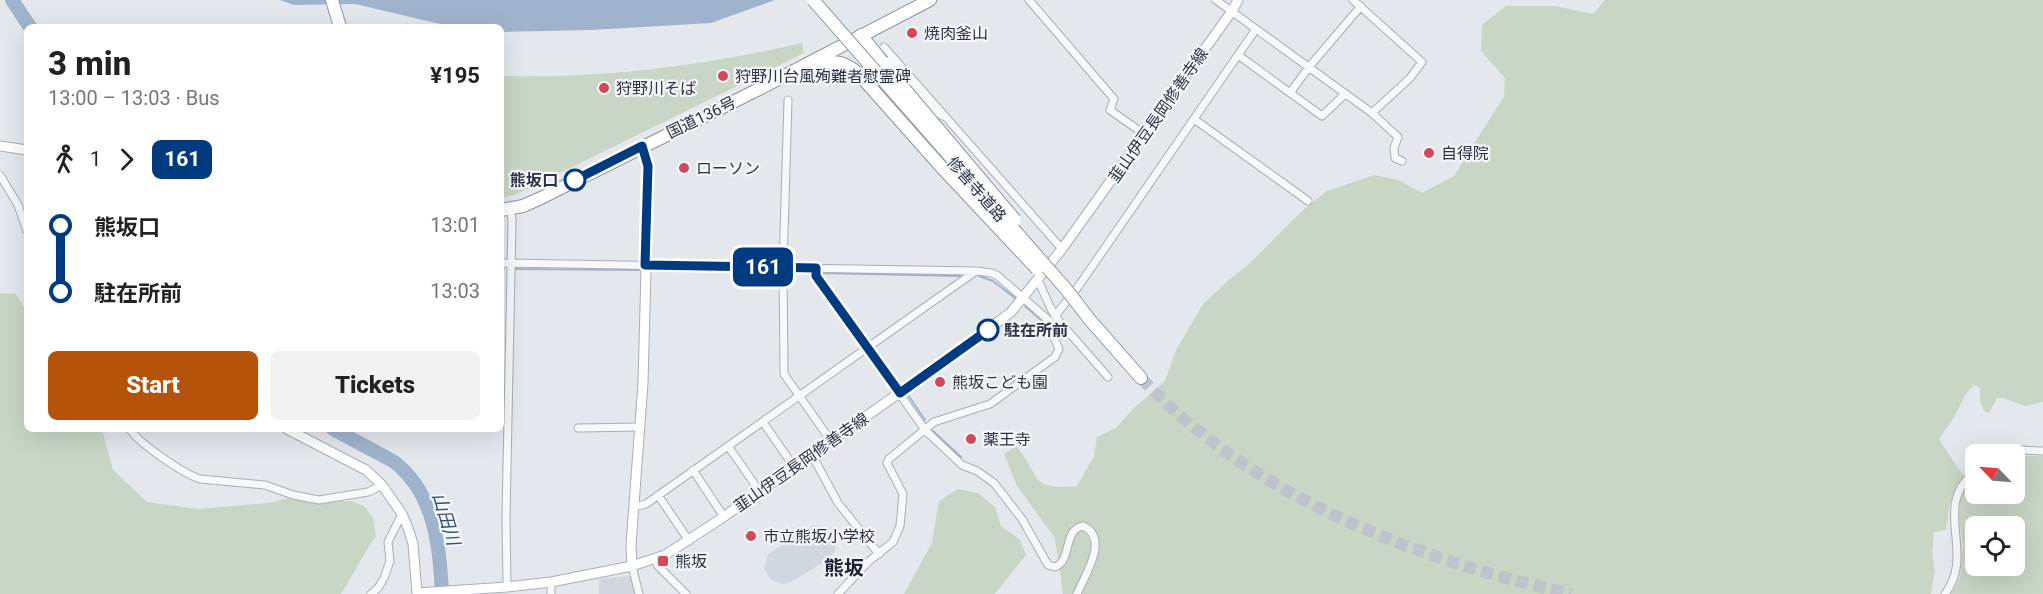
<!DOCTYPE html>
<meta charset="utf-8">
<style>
:root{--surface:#fff;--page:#f2f2f2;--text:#222;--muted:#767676;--accent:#b45309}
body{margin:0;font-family:Roboto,"Noto Sans JP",sans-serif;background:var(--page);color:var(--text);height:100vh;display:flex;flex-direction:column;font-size:22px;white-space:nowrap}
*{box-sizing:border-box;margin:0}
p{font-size:20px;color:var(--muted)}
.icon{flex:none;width:33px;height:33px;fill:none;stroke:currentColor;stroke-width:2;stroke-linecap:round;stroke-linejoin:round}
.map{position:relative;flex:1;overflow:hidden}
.drawer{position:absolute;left:24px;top:24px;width:480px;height:408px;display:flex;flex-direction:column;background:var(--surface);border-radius:9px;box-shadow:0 6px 24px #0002}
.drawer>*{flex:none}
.badge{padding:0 12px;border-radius:9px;font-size:21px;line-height:39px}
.needle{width:39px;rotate:295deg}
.fabs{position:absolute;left:1965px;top:444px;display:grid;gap:12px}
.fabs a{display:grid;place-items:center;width:60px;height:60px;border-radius:9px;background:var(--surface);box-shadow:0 6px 24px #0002;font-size:30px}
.map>.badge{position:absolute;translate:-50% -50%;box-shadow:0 0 0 3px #fff}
.legs{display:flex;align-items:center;gap:9px;height:66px;padding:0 24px;font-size:20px}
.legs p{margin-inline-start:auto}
.summary{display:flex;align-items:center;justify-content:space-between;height:102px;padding:0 24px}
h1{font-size:33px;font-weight:800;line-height:45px}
.cta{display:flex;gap:12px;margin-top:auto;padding:12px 24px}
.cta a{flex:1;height:69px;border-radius:9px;background:var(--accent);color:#fff;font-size:24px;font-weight:800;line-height:69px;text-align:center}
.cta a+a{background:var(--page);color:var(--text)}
ul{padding:0 24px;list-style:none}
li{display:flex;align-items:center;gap:21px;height:66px;font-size:22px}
li i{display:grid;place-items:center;width:9px;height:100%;margin:0 8px;background:currentColor}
li i::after{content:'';width:15px;height:15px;margin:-8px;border:4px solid;border-radius:50%;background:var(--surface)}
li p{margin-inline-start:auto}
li:first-child i{background:linear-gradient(#0000 50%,currentColor 0)}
li:last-child i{background:linear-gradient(currentColor 50%,#0000 0)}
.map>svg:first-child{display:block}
.built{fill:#d2d6de}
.green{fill:#c9d6c5;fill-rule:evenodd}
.water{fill:#9fb4cc}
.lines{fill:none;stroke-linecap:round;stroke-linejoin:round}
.stream{stroke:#9fb4cc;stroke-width:2}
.river{stroke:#9fb4cc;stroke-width:14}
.highway-tunnel{stroke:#bfc3cb;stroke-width:12;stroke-dasharray:12 6;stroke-linecap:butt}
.street-casing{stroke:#a9aeb7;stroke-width:9}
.secondary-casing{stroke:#a9aeb7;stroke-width:11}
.highway-casing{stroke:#8b94a3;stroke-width:14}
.street{stroke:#f7f8fa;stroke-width:7}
.secondary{stroke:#fff;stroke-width:9}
.highway{stroke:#fff;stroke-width:12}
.highway-bridge-casing{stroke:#8b94a3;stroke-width:14;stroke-linecap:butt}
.highway-bridge{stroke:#fff;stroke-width:12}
.line-1-casing{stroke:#fff;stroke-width:14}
.line-1{stroke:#003b80;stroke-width:9}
.poi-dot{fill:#d1495b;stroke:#f4f6f9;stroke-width:2}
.stop-1-dot{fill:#fff;stroke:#003b80;stroke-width:3}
.labels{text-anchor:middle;stroke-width:4.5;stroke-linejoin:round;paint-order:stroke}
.poi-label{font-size:16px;fill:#2b3445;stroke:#f4f6f9;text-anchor:start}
.street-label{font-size:16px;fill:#2b3445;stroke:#f4f6f9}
.stop-label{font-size:16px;font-weight:bold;fill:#2b3445;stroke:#f4f6f9;text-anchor:end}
.water-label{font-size:18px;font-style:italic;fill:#34527a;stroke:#f4f6f9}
.quarter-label{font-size:20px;font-weight:bold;fill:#1d2536;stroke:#f4f6f9}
</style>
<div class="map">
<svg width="2043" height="594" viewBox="0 0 2043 594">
<rect width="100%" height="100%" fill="#e4e7ec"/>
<path class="built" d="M813,526H822L833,533L836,541L835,552L828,559L791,582L783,584L771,580L764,568L768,554Z
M631,576L636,594H599V579Z"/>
<path class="green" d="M1605,0H2043V402L2025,406L2003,398H1997L1989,413L1984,411L1980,402V388L1974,385C1963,394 1960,408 1953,419C1949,426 1943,432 1939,439C1949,454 1957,470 1971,482L1975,478L1976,494H2014L2015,456H2043V594H1951L1960,578L1963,546L1959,518L1960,499L1954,497L1950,503L1946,530L1934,532L1932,553L1935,571L1931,594H1063L1055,538L1017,486L1004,454L1016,446C1042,475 1027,491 1077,486L1094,456L1097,437L1116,428L1133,409L1165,381L1176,350L1203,304L1230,279L1250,263L1302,211L1327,191L1374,175L1398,180L1422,193L1454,176L1504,96L1505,78L1481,51L1482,25L1506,6H1555L1593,14ZM1976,526H2014V566H1976Z
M802,43L804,53L515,195L501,198V76C602,79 704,66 802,43Z
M0,293L16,294L27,313V429H102L113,470L147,502L198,509L269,503L289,498L315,502L351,501L364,506L373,518L376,536C362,555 354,575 341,594H0Z
M958,489L978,493L995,507L1001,526L1020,540L1026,555L995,594H904L932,543L939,501Z"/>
<path class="water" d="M280,0H775L711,23L591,30L501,32V27H453L355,4L294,5Z"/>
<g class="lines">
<path class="stream" d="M501,269H504
M515,269L639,270
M653,271L778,273
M787,273H812
M820,273L960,276
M820,273L869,341
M979,276L993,281L1015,298
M1025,306L1048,326
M875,350L900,385
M908,395L925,420
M933,431L961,457"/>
<path class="river" d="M12,0L30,27
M333,429C348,437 363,445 378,453C385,457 393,460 398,465C435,496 440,549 442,594"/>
<path class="highway-tunnel" d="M1141,378C1253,497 1414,559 1571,594"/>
<defs>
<path id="street" d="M1029,0L1114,99L1110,110L1144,134
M1216,0L1372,113L1398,137L1394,148L1395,158L1402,161
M1353,0L1422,62L1410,78L1372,113
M884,47L1062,249
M1238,55L1256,29
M888,61L932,111L943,116
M1290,93L1309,67L1361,6
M788,100L783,268L784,374L831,441
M1194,119L1308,201
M0,175L18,205L27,231
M501,263L976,271L992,273L998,276L1054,325
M817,268L816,276L925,430L962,465L977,471L994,483L1022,519L1048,565L1055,567C1073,560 1062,530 1083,526C1110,538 1085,575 1077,594
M1038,280L1051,309L1059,321L1108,377
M1055,316L1078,287L1238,55L1322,116L1345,94
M763,422L794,467
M578,428L641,427
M130,429C138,443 184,474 200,479L265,485L293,495L319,500L368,492L382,485
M728,446L760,492
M1999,454C2012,447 2028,451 2043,451
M812,455L838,503L879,554
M693,470L724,517
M658,495L689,541
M634,507L646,504L976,271
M655,559L658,566L686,594
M632,566L639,594
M551,582V594
M507,587L506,517L512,220L510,209
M371,594L378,588L384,578L390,561L388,542L402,514
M838,594L868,562L893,542L900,526L903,494L887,463L889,459L934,422L990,404L1055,357L1059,349L1051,331L1059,321
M1945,594C1977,552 1930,506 1976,471"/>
<path id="secondary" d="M0,146L27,150
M287,429L366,470L382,485L402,514L408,528L413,544L417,593L507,587L551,582L632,566L665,555L719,520L973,341L1011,312L1062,249L1232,11L1238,0
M632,566L631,545L643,383L648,194V166L642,146"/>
<path id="highway" d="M332,0L340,27
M861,35L892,74
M815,67C832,59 843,61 858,73L944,170
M501,210L523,206L541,198L759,89L930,0
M1090,320L1141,378"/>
</defs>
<use href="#street" class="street-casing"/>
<use href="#secondary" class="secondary-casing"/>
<use href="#highway" class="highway-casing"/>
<use href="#street" class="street"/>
<use href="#secondary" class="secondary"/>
<use href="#highway" class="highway"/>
<defs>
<path id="highway-bridge" d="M813,0L1066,289L1090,320
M892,74L1015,220
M944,170L1037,269"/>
</defs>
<use href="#highway-bridge" class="highway-bridge-casing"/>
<use href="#highway-bridge" class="highway-bridge"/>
</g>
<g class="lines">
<defs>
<path id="line-1" d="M575,180L642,146L648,166L645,265L816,268V276L900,393L988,330"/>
</defs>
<use href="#line-1" class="line-1-casing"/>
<use href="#line-1" class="line-1"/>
</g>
<g class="poi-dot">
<circle cx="912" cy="33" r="6"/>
<circle cx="723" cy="76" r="6"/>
<circle cx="604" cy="88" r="6"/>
<circle cx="1429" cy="153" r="6"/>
<circle cx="684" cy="168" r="6"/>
<circle cx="940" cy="382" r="6"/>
<circle cx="971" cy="439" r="6"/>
<circle cx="751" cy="536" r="6"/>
<rect x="657" y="555" width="12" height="12" rx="3"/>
</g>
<g class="stop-1-dot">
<circle cx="575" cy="180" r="10"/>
<circle cx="988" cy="330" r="10"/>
</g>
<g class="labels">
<g class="poi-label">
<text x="924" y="39">焼肉釜山</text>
<text x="735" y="82">狩野川台風殉難者慰霊碑</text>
<text x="616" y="94">狩野川そば</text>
<text x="1441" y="159">自得院</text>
<text x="696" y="174">ローソン</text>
<text x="952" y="388">熊坂こども園</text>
<text x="983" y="445">薬王寺</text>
<text x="763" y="542">市立熊坂小学校</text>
<text x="675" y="567">熊坂</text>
</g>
<g class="street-label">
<text transform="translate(1158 115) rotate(-55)" y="6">韮山伊豆長岡修善寺線</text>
<text transform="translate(701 117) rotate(-26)" y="6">国道136号</text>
<text transform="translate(977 189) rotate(49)" y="6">修善寺道路</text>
<text transform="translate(801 462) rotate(-35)" y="6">韮山伊豆長岡修善寺線</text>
</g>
<g class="stop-label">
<text x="558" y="186">熊坂口</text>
<text x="1004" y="336" text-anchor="start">駐在所前</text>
</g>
<g class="water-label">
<text transform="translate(446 519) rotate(73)" y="6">山田川</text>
</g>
<g class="quarter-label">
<text x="844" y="575">熊坂</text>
</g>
</g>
</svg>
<div class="fabs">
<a><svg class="needle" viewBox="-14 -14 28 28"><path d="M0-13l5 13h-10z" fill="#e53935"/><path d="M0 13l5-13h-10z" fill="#767676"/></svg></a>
<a><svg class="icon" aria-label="locate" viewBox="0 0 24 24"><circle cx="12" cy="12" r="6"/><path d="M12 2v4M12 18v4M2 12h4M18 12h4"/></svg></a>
</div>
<b class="badge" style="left:763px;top:267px;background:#003b80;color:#fff">161</b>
<section class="drawer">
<div class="summary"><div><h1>3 min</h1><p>13:00 – 13:03 · Bus</p></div><b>¥195</b></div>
<div class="legs"><svg class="icon" aria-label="walk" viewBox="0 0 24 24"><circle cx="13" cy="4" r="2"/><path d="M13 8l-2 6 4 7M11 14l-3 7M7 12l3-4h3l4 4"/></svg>1<svg class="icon" aria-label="forward" viewBox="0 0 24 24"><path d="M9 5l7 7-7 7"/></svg><b class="badge" style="background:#003b80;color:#fff">161</b></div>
<ul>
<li><i style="color:#003b80"></i><b>熊坂口</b><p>13:01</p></li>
<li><i style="color:#003b80"></i><b>駐在所前</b><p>13:03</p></li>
</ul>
<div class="cta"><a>Start</a><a>Tickets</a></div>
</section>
</div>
